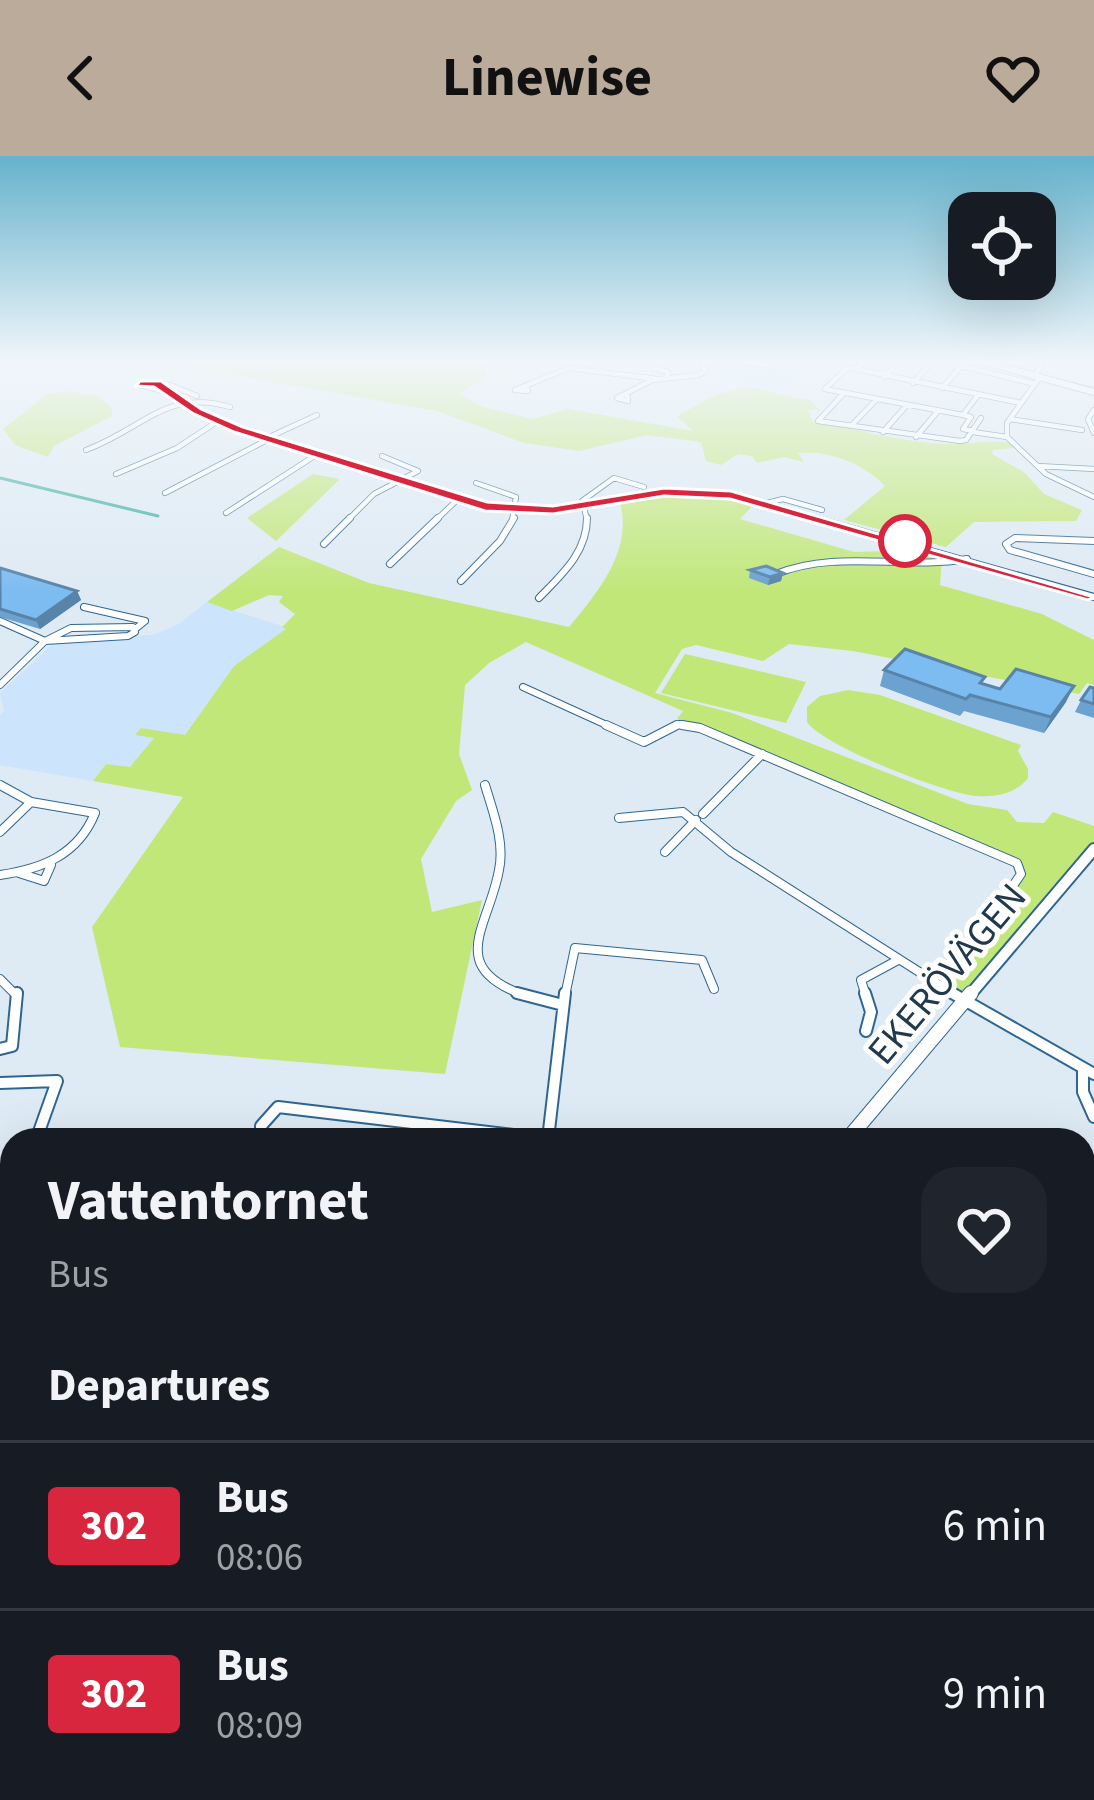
<!DOCTYPE html>
<meta charset="utf-8">
<style>
:root{--surface:#171b24;--page:#20242c;--text:#f1f3f6;--muted:#9ea1a6;--line:#363941;--accent:#baab9b}
body{margin:0;font-family:"Source Sans 3",sans-serif;background:var(--page);color:var(--text);height:100vh;display:flex;flex-direction:column;font-size:45px;white-space:nowrap}
*{box-sizing:border-box;margin:0}
p{font-size:39px;color:var(--muted)}
.icon{flex:none;width:66px;height:66px;fill:none;stroke:currentColor;stroke-width:2;stroke-linecap:round;stroke-linejoin:round}
.map{position:relative;flex:1;overflow:hidden}
.drawer{position:absolute;left:0px;top:972px;width:1095px;height:672px;display:flex;flex-direction:column;background:var(--surface);border-radius:36px 36px 0 0;box-shadow:0 12px 48px #0002}
.drawer>*{flex:none}
.badge{padding:0 24px;border-radius:9px;font-size:42px;line-height:78px}
.buttons{position:absolute;left:948px;top:36px;display:grid;gap:24px}
.buttons a{display:grid;place-items:center;width:108px;height:108px;border-radius:24px;background:var(--surface);box-shadow:0 12px 48px #0002;font-size:60px}
.map>.badge{position:absolute;translate:-50% -50%;box-shadow:0 0 0 6px #fff}
h2{padding:0 48px;font-size:45px;line-height:108px}
.round{display:grid;place-items:center;flex:none;width:126px;height:126px;border-radius:36px;background:var(--page)}
.head{display:flex;align-items:center;justify-content:space-between;height:204px;padding:0 48px}
h1{font-size:57px;font-weight:700;line-height:90px}
ul{padding:0;list-style:none}
li{display:flex;align-items:center;gap:36px;height:168px;padding:0 48px;border-top:3px solid var(--line)}
li div{flex:1}
li b{display:block;font-size:45px}
li em{font-style:normal}
li .badge{min-width:132px;font-weight:700;text-align:center}
header{display:flex;justify-content:space-between;align-items:center;height:156px;padding:0 48px;background:var(--accent);color:#111;font-size:54px;font-weight:700}
.map>svg:first-child{display:block}
.built{fill:#cce5fc}
.green{fill:#c1e779}
.lines{fill:none;stroke-linecap:round;stroke-linejoin:round}
.stream{stroke:#40aea2;stroke-width:3}
.street-far4-casing{stroke:#2e6693;stroke-width:6}
.street-far3-casing{stroke:#2e6693;stroke-width:8}
.street-far2-casing{stroke:#2e6693;stroke-width:10}
.street-far1-casing{stroke:#2e6693;stroke-width:14}
.street-casing{stroke:#2e6693;stroke-width:16}
.secondary-far2-casing{stroke:#2e6693;stroke-width:8}
.secondary-far1-casing{stroke:#2e6693;stroke-width:14}
.secondary-casing{stroke:#2e6693;stroke-width:16}
.street-far4{stroke:#fff;stroke-width:4.5}
.street-far3{stroke:#fff;stroke-width:6}
.street-far2{stroke:#fff;stroke-width:8}
.street-far1{stroke:#fff;stroke-width:10}
.street{stroke:#fff;stroke-width:14}
.secondary-far2{stroke:#fff;stroke-width:6}
.secondary-far1{stroke:#fff;stroke-width:10}
.secondary{stroke:#fff;stroke-width:14}
.wall{fill:#6ca2cf}
.shaded-wall{fill:#5884a9}
.building{fill:#7dbcf1;stroke:#5884a9;stroke-width:3}
.line{fill:#d7263d;stroke:#fff;stroke-width:3}
.stop-dot{fill:#fff;stroke:#d7263d;stroke-width:6}
.labels{text-anchor:middle;stroke-width:10;stroke-linejoin:round;paint-order:stroke}
.street-label{font-size:39px;fill:#21394d;stroke:#fff}
</style>
<header><svg class="icon" aria-label="back" viewBox="0 0 24 24"><path d="M15 5l-7 7 7 7"/></svg>Linewise<svg class="icon" aria-label="heart" viewBox="0 0 24 24"><path d="M12 20l-8-8c-3-5 5-10 8-4 3-6 11-1 8 4z"/></svg></header>
<div class="map">
<svg width="1094" height="1644" viewBox="0 0 1094 1644">
<rect width="100%" height="100%" fill="#deeaf4"/>
<path class="built" d="M706,206H834L806,214L783,235L708,219Z
M207,446L288,472L234,510L185,579L155,582L130,612L106,608L93,625L0,609V559L4,555L0,537L57,484L153,479L179,468Z"/>
<path class="green" d="M161,206H485L486,220L459,238L483,251L533,263L568,253L694,275L677,261C699,247 724,232 751,232C773,233 787,244 809,243L821,255L807,253L813,266C857,273 901,286 945,288C968,289 986,283 1011,287L1014,292L993,294L992,298L1024,316L1044,338L1082,354L1076,365L974,366L946,391L844,364L885,330C864,308 829,294 798,297L804,306L784,301L757,307L752,300L738,298L721,309L706,305L701,286L647,279L579,295L524,287L437,255Z
M66,235L98,240L112,252V260L54,290L48,301L15,289L3,273L47,238Z
M313,318L340,323L276,385L247,362Z
M669,339L755,347L740,363L854,396L922,394L942,401L940,429L1042,458L1094,484V529L1087,527L1079,538L853,495L789,488L763,505L696,489L682,493L655,537L732,557L968,648L1007,654L1017,666L1044,667L1053,656L1094,670V693L965,846L930,825L975,785L1022,712L677,563L683,555L526,486L489,507L465,529L459,598L472,634L456,645L421,703L432,756L482,744L445,918L120,891L92,771L183,641L93,625L106,608L130,611L154,582L135,579L141,572L185,579L234,510L286,473L282,471L295,458L279,446L283,440L269,439L232,455L207,446L279,391L369,427L569,471C599,435 633,394 620,346Z
M685,498L806,526L786,567L661,537Z
M848,534L880,539L1021,589L1018,595L1028,613V622C1015,638 997,641 977,640C946,638 823,590 807,566V551L820,540Z
M1083,1477L1094,1481V1632L1083,1627Z"/>
<g class="lines">
<path class="stream" d="M0,322L158,360"/>
<defs>
<path id="street-far4" d="M744,206L777,211
M962,210L1035,228
M654,212L668,216L667,221
M856,213L1021,247
M1035,220L1043,206
M884,221L899,206
M1040,221L1007,267V281L1046,318L1094,341
M913,227L932,206
M157,228L160,234L139,229Z
M170,229L197,240
M526,230L528,235L515,234L569,212L657,223
M942,232L965,206
M825,233L963,259
M825,233L847,212L856,213L864,206
M160,234L238,274L485,350L552,354L664,336L731,339L825,365
M627,237L628,245L617,242Z
M627,237L652,224L699,219L705,215L702,206
M844,237L818,265L960,285L966,284L981,262
M1094,254L1088,263L1094,277
M1010,263L1082,274
M851,270L876,244
M974,275L963,273L971,261L963,259L978,239
M883,276L907,249
M973,276L1007,281
M916,281L938,255
M265,283L317,259
M86,294C143,273 167,232 230,251
M1038,310L1094,313
M116,318L177,292L218,265
M476,327L516,341L512,365
M165,337L267,284
M767,347L783,343L822,354
M584,351L582,345L614,322L644,331
M584,351L587,365
M226,357L316,299
M347,365L374,338L418,315L382,300
M435,365L457,344"/>
<path id="street-far3" d="M814,362L1094,441
M1094,385L1015,382L1006,388L1010,394L1094,418
M324,388L350,362
M390,408L438,362
M776,418C837,393 904,414 967,403
M461,425L500,385L514,362
M539,442C561,419 587,397 587,362
M84,451L145,465L134,474
M0,465L45,485L0,529
M133,471L135,476L128,480L45,485L71,472Z
M523,531L613,572
M671,572L678,568L698,572"/>
<path id="street-far2" d="M606,569L644,586L677,569
M682,569L700,572L1017,707L1021,718L975,785L930,825
M0,629L31,646L95,657C78,699 42,713 0,719
M485,629C493,656 505,686 499,714C489,771 444,811 526,840
M703,658L762,598
M619,662L683,656L731,696L957,840
M0,676L31,646
M665,696L696,664
M19,717L44,725L51,709
M0,823L17,840
M565,840L575,792L702,804L714,833
M866,840L861,824L898,804"/>
<path id="street-far1" d="M517,837L563,849
M865,837L871,856L866,875
M952,837L1094,918
M0,893L12,890L17,837
M1083,914V936L1094,961
M0,927L57,925L36,984
M548,983L565,837
M261,984V970L278,951L555,984
M998,984L1003,979L1020,984
M0,1088L12,1053
M1083,1148L1094,1146"/>
<path id="street" d="M0,1411L12,1423
M0,1588L12,1572
M165,1632L173,1644
M725,1632L748,1644
M524,1644L530,1632
M880,1644L882,1632"/>
<path id="secondary-far2" d="M985,206L1094,236"/>
<path id="secondary-far1" d="M969,840L1094,693"/>
<path id="secondary" d="M847,984L971,837
M0,1184L12,1187"/>
</defs>
<use href="#street-far4" class="street-far4-casing"/>
<use href="#street-far3" class="street-far3-casing"/>
<use href="#street-far2" class="street-far2-casing"/>
<use href="#street-far1" class="street-far1-casing"/>
<use href="#street" class="street-casing"/>
<use href="#secondary-far2" class="secondary-far2-casing"/>
<use href="#secondary-far1" class="secondary-far1-casing"/>
<use href="#secondary" class="secondary-casing"/>
<use href="#street-far4" class="street-far4"/>
<use href="#street-far3" class="street-far3"/>
<use href="#street-far2" class="street-far2"/>
<use href="#street-far1" class="street-far1"/>
<use href="#street" class="street"/>
<use href="#secondary-far2" class="secondary-far2"/>
<use href="#secondary-far1" class="secondary-far1"/>
<use href="#secondary" class="secondary"/>
</g>
<path class="wall" d="M0,412L77,435L81,444L40,473L0,461Z
M750,414L783,417L781,425L768,429L749,422Z
M884,514L982,527L1000,533L1066,546L1044,577L964,555L960,560L880,530Z
M1094,532V562L1075,556L1081,544Z"/>
<path class="shaded-wall" d="M783,417L781,425L768,429L770,421Z
M77,435L81,444L40,473L36,464Z
M1074,530L1066,546L1044,577L1051,561Z"/>
<path class="building" d="M766,410L783,417L770,421L750,414Z
M0,412L77,435L36,464L0,453Z
M905,493L985,521L980,527L1000,533L1016,513L1074,530L1051,561L970,539L966,543L884,514Z
M1090,531L1094,532V548L1081,544Z"/>
<linearGradient id="sky" x2="0" y2="1"><stop stop-color="#65b2cc"/><stop offset="0.47" stop-color="#f0f6fa"/><stop offset="1" stop-color="#f0f6fa" stop-opacity="0"/></linearGradient>
<rect width="1094" height="436" fill="url(#sky)"/>
<path class="line" d="M140,225H161L201,253L243,271L487,346L553,350L664,332L731,335L1094,441L1088,444L730,343L664,340L553,358L485,355L234,276L192,257L154,231L136,230Z"/>
<circle class="stop-dot" cx="905" cy="385" r="24"/>
<g class="labels">
<g class="street-label">
<text transform="translate(946 817) rotate(-50)" y="14">EKERÖVÄGEN</text>
</g>
</g>
</svg>
<div class="buttons">
<a><svg class="icon" aria-label="locate" viewBox="0 0 24 24"><circle cx="12" cy="12" r="6"/><path d="M12 2v4M12 18v4M2 12h4M18 12h4"/></svg></a>
</div>
<section class="drawer">
<div class="head"><div><h1>Vattentornet</h1><p>Bus</p></div><a class="round"><svg class="icon" aria-label="heart" viewBox="0 0 24 24"><path d="M12 20l-8-8c-3-5 5-10 8-4 3-6 11-1 8 4z"/></svg></a></div>
<h2>Departures</h2>
<ul>
<li><span class="badge" style="background:#d7263d;color:#fff">302</span><div><b>Bus</b><p>08:06</p></div><em>6 min</em></li>
<li><span class="badge" style="background:#d7263d;color:#fff">302</span><div><b>Bus</b><p>08:09</p></div><em>9 min</em></li>
</ul>
</section>
</div>
